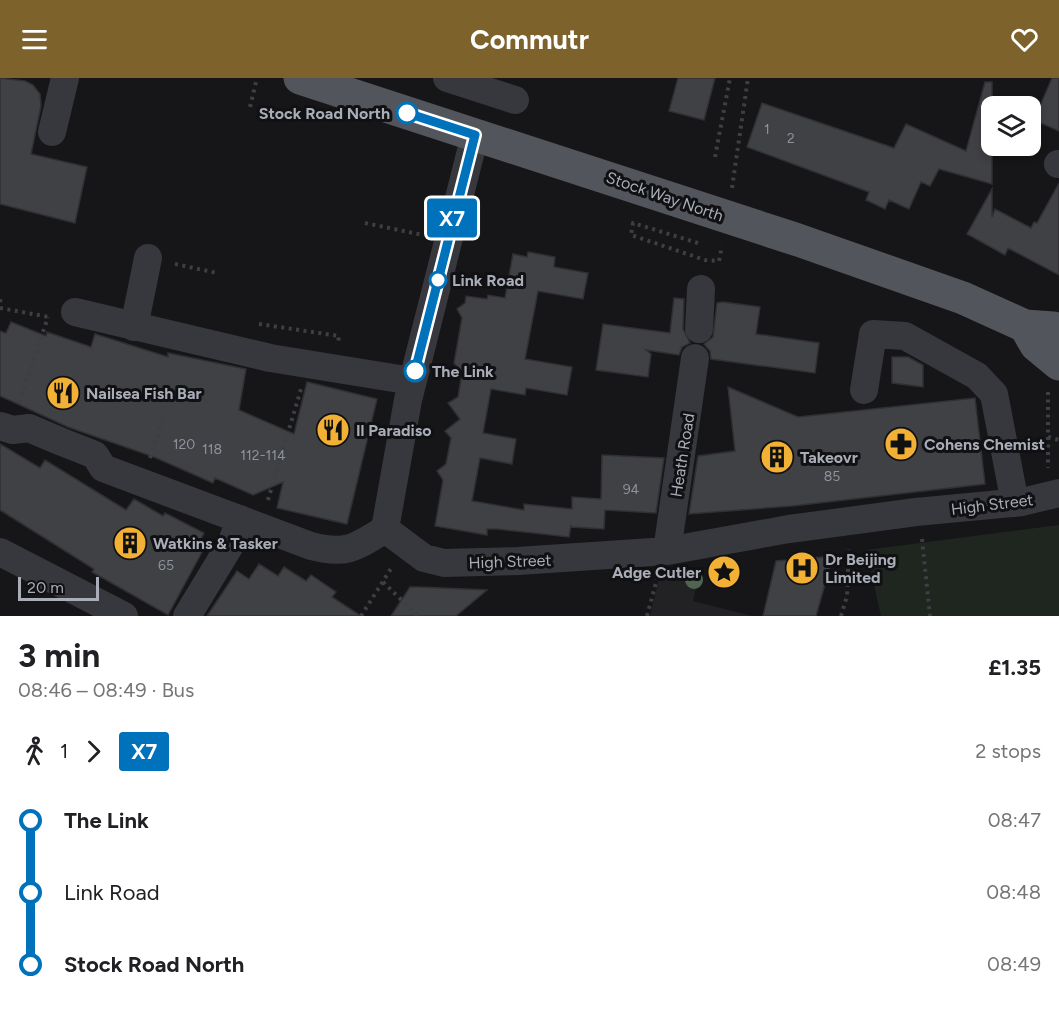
<!DOCTYPE html>
<meta charset="utf-8">
<style>
:root{--surface:#fff;--page:#f6f6f6;--text:#202124;--muted:#757577;--accent:#7e622b}
body{margin:0;font-family:Figtree,sans-serif;background:var(--page);color:var(--text);height:100vh;display:flex;flex-direction:column;font-size:22px;white-space:nowrap}
*{box-sizing:border-box;margin:0}
p{font-size:20px;color:var(--muted)}
.icon{flex:none;width:33px;height:33px;fill:none;stroke:currentColor;stroke-width:2;stroke-linecap:round;stroke-linejoin:round}
.map{position:relative;height:538px;overflow:hidden}
.drawer{display:flex;flex-direction:column;background:var(--surface);flex:1}
.drawer>*{flex:none}
.badge{padding:0 12px;border-radius:4px;font-size:21px;line-height:39px}
.buttons{position:absolute;left:981px;top:18px;display:grid;gap:12px}
.buttons a{display:grid;place-items:center;width:60px;height:60px;border-radius:12px;background:var(--surface);box-shadow:0 3px 9px #0003;font-size:30px}
.scale{position:absolute;left:18px;bottom:15px;width:81px;box-sizing:border-box;padding-left:6px;border:3px solid #a8adb8;border-top:0;font-size:16px;line-height:21px;white-space:nowrap;color:#a8adb8;-webkit-text-stroke:4px #111113;paint-order:stroke}
.map>.badge{position:absolute;translate:-50% -50%;box-shadow:0 0 0 3px #fff}
.legs{display:flex;align-items:center;gap:9px;height:66px;padding:0 18px;font-size:20px}
.legs p{margin-inline-start:auto}
.summary{display:flex;align-items:center;justify-content:space-between;height:102px;padding:0 18px}
h1{font-size:33px;font-weight:700;line-height:45px}
ul{padding:0 18px;list-style:none}
li{display:flex;align-items:center;gap:21px;height:72px;font-size:22px}
li i{display:grid;place-items:center;width:9px;height:100%;margin:0 8px;background:currentColor}
li i::after{content:'';width:15px;height:15px;margin:-8px;border:4px solid;border-radius:50%;background:var(--surface)}
li p{margin-inline-start:auto}
li:first-child i{background:linear-gradient(#0000 50%,currentColor 0)}
li:last-child i{background:linear-gradient(currentColor 50%,#0000 0)}
header{display:flex;justify-content:space-between;align-items:center;height:78px;padding:0 18px;background:var(--accent);color:#fff;font-size:27px;font-weight:700}
.map>svg:first-child{display:block}
.built{fill:#222225}
.green{fill:#1e261f}
.building{fill:#404145;stroke:#303034;stroke-width:1.5}
.lines{fill:none;stroke-linecap:round;stroke-linejoin:round}
.path{stroke:#3d3f44;stroke-width:4;stroke-dasharray:3 4.5;stroke-linecap:butt}
.minor{stroke:#37383d;stroke-width:28}
.major{stroke:#53555c;stroke-width:33}
.tree{fill:#506452}
.line-1-casing{stroke:#fff;stroke-width:14}
.line-1{stroke:#0072bc;stroke-width:9}
.stop-1-dot{fill:#fff;stroke:#0072bc;stroke-width:3}
.labels{text-anchor:middle;stroke-width:6;stroke-linejoin:round;paint-order:stroke}
.number-label{font-size:14px;fill:#8e929b}
.stop-label{font-size:16px;font-weight:bold;fill:#a8adb8;stroke:#111113;text-anchor:start}
.street-label{font-size:16px;fill:#a8adb8;stroke:#111113}
.poi-label{font-size:16px;font-weight:bold;fill:#a8adb8;stroke:#111113;text-anchor:start}
</style>
<header><svg class="icon" aria-label="menu" viewBox="0 0 24 24"><path d="M4 6h16M4 12h16M4 18h16"/></svg>Commutr<svg class="icon" aria-label="heart" viewBox="0 0 24 24"><path d="M12 20l-8-8c-3-5 5-10 8-4 3-6 11-1 8 4z"/></svg></header>
<div class="map">
<svg width="1059" height="538" viewBox="0 0 1059 538">
<rect width="100%" height="100%" fill="#161618"/>
<path class="built" d="M700,493L693,523L752,538H650L660,497Z"/>
<path class="green" d="M1059,447V538H881L866,472Z"/>
<path class="building" d="M0,0L25,3L33,7L40,16L41,28L31,76L87,89L75,145L0,126Z
M678,0H715L704,42L669,33Z
M1052,0H1059V53L1034,42Z
M985,4H992V106L939,91L930,108L921,104L909,131L889,122L885,131L866,122L869,114L747,69L762,25L894,70L906,46L966,73Z
M1059,105V197L1008,170L1005,177L967,156L992,111V139L995,131L1031,150L1034,144L1037,145Z
M528,174L555,179L554,189L588,195L583,221L538,213L525,281L572,289L567,317L526,310L525,317L491,311L483,355L516,361L512,386L480,380L472,423L524,432V426L572,431V419L601,421L602,377L664,380L656,435L605,432L604,451L571,449V447L569,459L497,451H487V457L435,448L443,402L437,393L446,386L451,360L445,353L460,341L448,325L458,319L462,295L454,285L462,240L457,231L465,225L466,218L487,221L488,217L505,220L513,176L527,179Z
M674,220L684,221L683,251L690,265L682,269L679,277L646,272L651,276L648,299L596,292L603,246L670,255Z
M723,224L760,229L756,256L819,265L815,295L711,281L710,273L704,266L713,259L717,225Z
M11,244L46,258L47,254L91,269L95,256L168,279V275L246,291L239,332L294,356L307,304L377,321L347,446L277,430L283,404L253,417L215,400L213,405L154,379L68,349L0,318V253L6,255Z
M892,279H908L923,287V309L892,305Z
M728,309L798,339L975,320L985,406L792,428L689,436L698,378L735,373Z
M0,366L40,390L45,382L126,432L134,421L163,438L165,435L204,455L196,471L202,474L168,537L92,494L94,491L0,432Z
M833,478L816,538H763L776,483Z
M259,486L278,498L284,489L306,503L311,497L336,514L332,519L361,538H207L237,493L249,501Z
M410,509H419L487,512L456,538H391Z"/>
<g class="lines">
<path class="path" d="M250,29L257,0
M715,79L730,0
M732,110L748,0
M365,145L423,157
M698,165L633,145L631,157L705,182L719,183L722,168
M175,186L217,195
M0,224L1,219
M0,230L49,239
M259,246L339,258L338,265
M1048,314V390
M19,325L48,239
M1048,359L1059,362
M150,380L164,338
M268,422L301,311
M922,461L930,538
M383,504L418,538
M361,538L392,489
M647,538L657,501
M841,538L847,518L849,471"/>
<path class="minor" d="M447,0L515,22
M52,54L65,0
M1058,86H1059
M75,234L270,280L412,303
M134,249L148,180
M699,251L701,211
M864,312L873,256L905,258L977,298L994,316L1015,425
M0,348L13,352L29,350L62,364L95,377L103,390L311,468C346,477 355,470 385,451
M385,451L424,480L444,485L518,483L667,473L789,451L916,434L1022,424L1059,415
M385,451L408,322L475,57
M667,473L695,280
M0,474L124,538
M187,538L232,464L240,441"/>
<path class="major" d="M300,0L798,162L963,220L1025,248L1053,250L1059,255
M1025,248L1036,267L1059,286"/>
</g>
<circle class="tree" cx="694" cy="502" r="9"/>
<g class="lines">
<defs>
<path id="line-1" d="M407,35L475,57L415,293"/>
</defs>
<use href="#line-1" class="line-1-casing"/>
<use href="#line-1" class="line-1"/>
</g>
<defs>
<symbol id="restaurant-disc" viewBox="-11 -11 22 22"><circle r="9.5" fill="#f2b134" stroke="#111113"/><path d="M-5-6h1v4h1v-4h1v4h1v-4h1v5L-1.5 .5V6h-2V.5L-5-1ZM5-6V6H3V1.5H1.5Q1.5-4 5-6Z" fill="#111"/></symbol>
<symbol id="pharmacy-disc" viewBox="-11 -11 22 22"><circle r="9.5" fill="#f2b134" stroke="#111113"/><path d="M-2-6h4v4h4v4h-4v4h-4v-4h-4v-4h4Z" fill="#111"/></symbol>
<symbol id="building-disc" viewBox="-11 -11 22 22"><circle r="9.5" fill="#f2b134" stroke="#111113"/><path d="M-4-6H4V6H1V3H-1V6H-4ZM-2.5-4.3h1.7v1.8h-1.7ZM.8-4.3h1.7v1.8H.8ZM-2.5-1h1.7V.8h-1.7ZM.8-1h1.7V.8H.8Z" fill="#111"/></symbol>
<symbol id="hospital-disc" viewBox="-11 -11 22 22"><circle r="9.5" fill="#f2b134" stroke="#111113"/><path d="M-5-5h3v3.5h4V-5h3V5h-3V1.5h-4V5h-3Z" fill="#111"/></symbol>
<symbol id="sight-disc" viewBox="-11 -11 22 22"><circle r="9.5" fill="#f2b134" stroke="#111113"/><path d="M0-6L1.8-2.2L6-1.7L2.9 1.2L3.7 5.4L0 3.3L-3.7 5.4L-2.9 1.2L-6-1.7L-1.8-2.2Z" fill="#111"/></symbol>
</defs>
<g fill-rule="evenodd">
<use href="#restaurant-disc" x="44" y="296" width="38" height="38"/>
<use href="#restaurant-disc" x="314" y="333" width="38" height="38"/>
<use href="#pharmacy-disc" x="882" y="347" width="38" height="38"/>
<use href="#building-disc" x="758" y="360" width="38" height="38"/>
<use href="#building-disc" x="111" y="446" width="38" height="38"/>
<use href="#hospital-disc" x="783" y="471" width="38" height="38"/>
<use href="#sight-disc" x="705" y="475" width="38" height="38"/>
</g>
<g class="stop-1-dot">
<circle cx="407" cy="35" r="10"/>
<circle cx="438" cy="202" r="8"/>
<circle cx="415" cy="293" r="10"/>
</g>
<g class="labels">
<g class="number-label">
<text x="767" y="56">1</text>
<text x="791" y="65">2</text>
<text x="184" y="371">120</text>
<text x="212" y="376">118</text>
<text x="263" y="382">112-114</text>
<text x="832" y="403">85</text>
<text x="631" y="416">94</text>
<text x="166" y="492">65</text>
</g>
<g class="stop-label">
<text x="390" y="41" text-anchor="end">Stock Road North</text>
<text x="452" y="208">Link Road</text>
<text x="432" y="299">The Link</text>
</g>
<g class="street-label">
<text transform="translate(665 118) rotate(19)" y="6">Stock Way North</text>
<text transform="translate(682 377) rotate(-81)" y="6">Heath Road</text>
<text transform="translate(992 426) rotate(-7)" y="6">High Street</text>
<text transform="translate(510 483) rotate(-2)" y="6">High Street</text>
</g>
<g class="poi-label">
<text x="86" y="321">Nailsea Fish Bar</text>
<text x="356" y="358">Il Paradiso</text>
<text x="924" y="372">Cohens Chemist</text>
<text x="800" y="385">Takeovr</text>
<text x="153" y="471">Watkins &amp; Tasker</text>
<text x="825" y="487">Dr Beijing<tspan x="825" dy="18">Limited</tspan></text>
<text x="701" y="500" text-anchor="end">Adge Cutler</text>
</g>
</g>
</svg>
<div class="buttons">
<a><svg class="icon" aria-label="layers" viewBox="0 0 24 24"><path d="M12 4l9 5-9 5-9-5zM3 14l9 5 9-5"/></svg></a>
</div>
<div class="scale">20 m</div>
<b class="badge" style="left:452px;top:140px;background:#0072bc;color:#fff">X7</b>
</div>
<section class="drawer">
<div class="summary"><div><h1>3 min</h1><p>08:46 – 08:49 · Bus</p></div><b>£1.35</b></div>
<div class="legs"><svg class="icon" aria-label="walk" viewBox="0 0 24 24"><circle cx="13" cy="4" r="2"/><path d="M13 8l-2 6 4 7M11 14l-3 7M7 12l3-4h3l4 4"/></svg>1<svg class="icon" aria-label="forward" viewBox="0 0 24 24"><path d="M9 5l7 7-7 7"/></svg><b class="badge" style="background:#0072bc;color:#fff">X7</b><p>2 stops</p></div>
<ul>
<li><i style="color:#0072bc"></i><b>The Link</b><p>08:47</p></li>
<li><i style="color:#0072bc"></i><span>Link Road</span><p>08:48</p></li>
<li><i style="color:#0072bc"></i><b>Stock Road North</b><p>08:49</p></li>
</ul>
</section>
